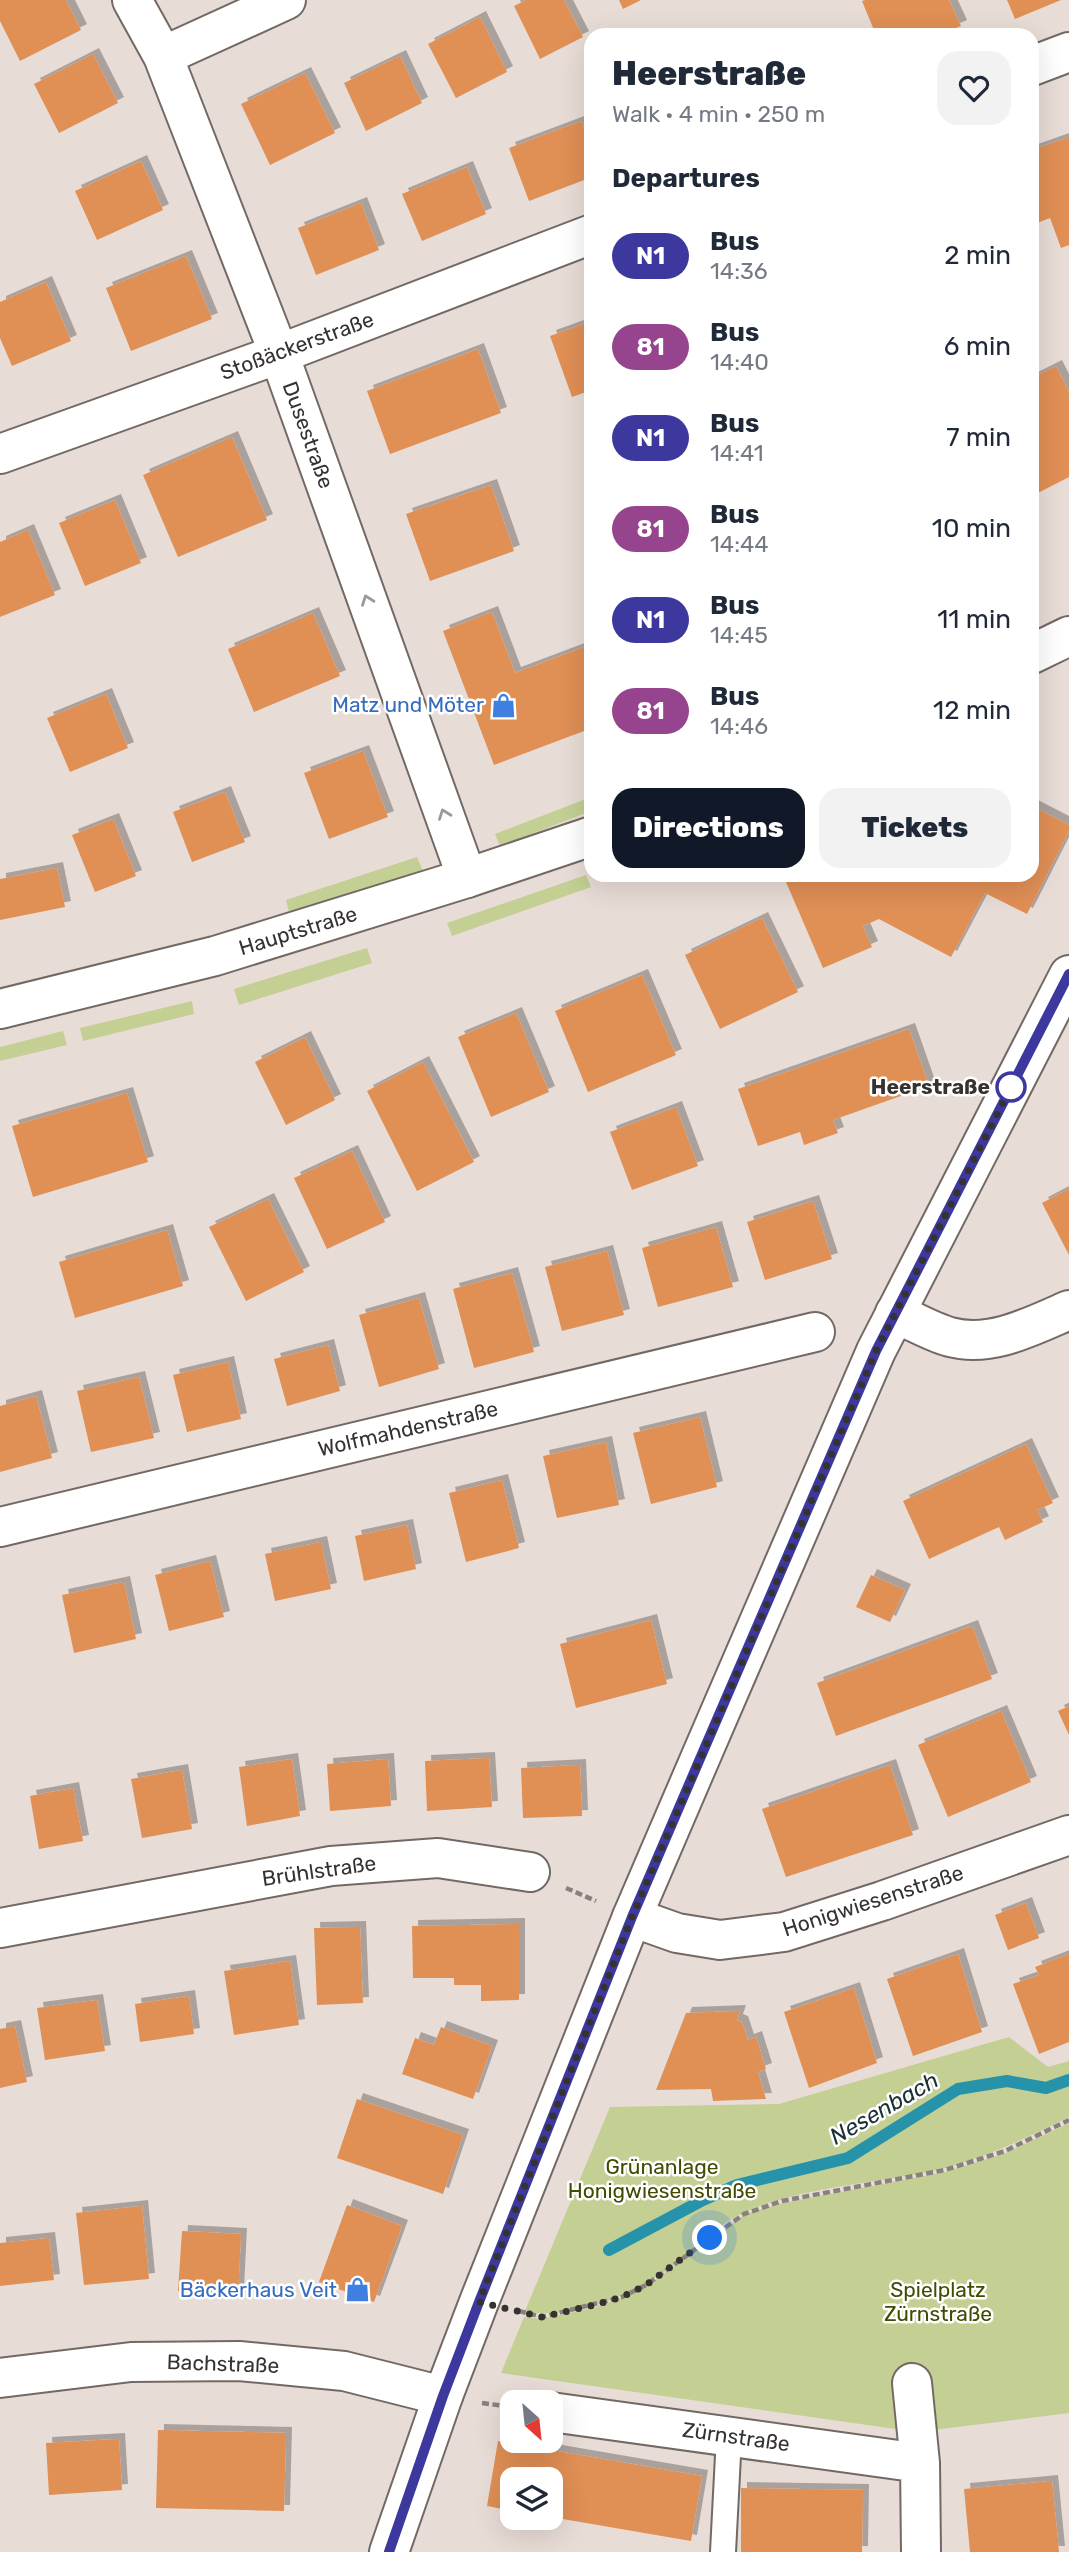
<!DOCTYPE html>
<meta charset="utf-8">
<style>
:root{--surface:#fff;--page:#f2f2f3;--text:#1f2937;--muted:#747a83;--accent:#111827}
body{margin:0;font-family:Rubik,sans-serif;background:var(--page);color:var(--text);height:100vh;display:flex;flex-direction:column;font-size:26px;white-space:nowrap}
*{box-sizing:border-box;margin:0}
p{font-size:23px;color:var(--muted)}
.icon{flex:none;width:38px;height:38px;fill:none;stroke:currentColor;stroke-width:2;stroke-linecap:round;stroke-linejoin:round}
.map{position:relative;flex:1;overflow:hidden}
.sheet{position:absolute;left:584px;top:28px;width:455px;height:854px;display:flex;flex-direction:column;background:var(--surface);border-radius:21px;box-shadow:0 7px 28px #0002}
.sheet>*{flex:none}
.badge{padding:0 14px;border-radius:23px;font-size:24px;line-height:46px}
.needle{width:46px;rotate:153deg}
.tools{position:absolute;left:500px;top:2390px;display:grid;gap:14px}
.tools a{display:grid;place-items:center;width:63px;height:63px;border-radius:14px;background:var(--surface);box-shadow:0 7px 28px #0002;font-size:35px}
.you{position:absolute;width:35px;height:35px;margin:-18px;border:5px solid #fff;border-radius:50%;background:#1a73e8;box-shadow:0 0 0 10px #1a73e833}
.map>.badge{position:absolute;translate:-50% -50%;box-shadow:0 0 0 4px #fff}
h2{padding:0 28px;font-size:26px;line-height:63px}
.round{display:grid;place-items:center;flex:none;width:74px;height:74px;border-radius:21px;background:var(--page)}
.head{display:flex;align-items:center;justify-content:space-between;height:119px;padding:0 28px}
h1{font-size:33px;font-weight:800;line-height:52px}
.button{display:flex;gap:14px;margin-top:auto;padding:14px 28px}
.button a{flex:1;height:80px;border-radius:21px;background:var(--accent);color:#fff;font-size:28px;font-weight:800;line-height:80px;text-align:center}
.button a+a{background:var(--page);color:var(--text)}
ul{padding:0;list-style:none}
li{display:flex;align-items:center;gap:21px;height:91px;padding:0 28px}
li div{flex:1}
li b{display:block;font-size:26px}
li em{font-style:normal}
li .badge{min-width:77px;font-weight:700;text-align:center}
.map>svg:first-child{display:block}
.green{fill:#c3cf93}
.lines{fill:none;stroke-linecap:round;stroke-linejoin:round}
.stream{stroke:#2793ab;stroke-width:12}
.building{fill:#e08f54;filter:url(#shadow)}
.lane-casing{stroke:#736964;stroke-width:28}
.street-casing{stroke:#736964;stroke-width:42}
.secondary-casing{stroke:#736964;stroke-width:42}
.path{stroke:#88817d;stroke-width:4.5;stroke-dasharray:7 3.5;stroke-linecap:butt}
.lane{stroke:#fff;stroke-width:24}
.street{stroke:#fff;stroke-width:38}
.secondary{stroke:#fff;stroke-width:38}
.oneway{stroke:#9a9898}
.line-casing{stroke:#fff;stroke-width:16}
.line{stroke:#3c389e;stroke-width:10}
.walk{stroke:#363230;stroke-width:7;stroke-dasharray:0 12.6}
.stop-dot{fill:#fff;stroke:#3c389e;stroke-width:3.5}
.labels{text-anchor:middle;stroke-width:5;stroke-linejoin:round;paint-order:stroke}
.street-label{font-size:21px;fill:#363230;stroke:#fff}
.shop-label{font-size:21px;fill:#366cbe;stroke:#fff;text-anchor:end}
.stop-label{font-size:21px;font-weight:bold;fill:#363230;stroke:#fff;text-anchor:end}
.park-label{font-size:21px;fill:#424b00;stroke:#fff}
.water-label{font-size:23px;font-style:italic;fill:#1b3137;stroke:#fff}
</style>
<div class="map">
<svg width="1069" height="2552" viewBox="0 0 1069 2552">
<defs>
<filter id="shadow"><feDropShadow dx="6" dy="-6" stdDeviation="0" flood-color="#0004"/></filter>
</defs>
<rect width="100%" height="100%" fill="#e8dcd6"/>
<path class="green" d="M591,797V811L500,846L495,834Z
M417,857L423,871L290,916L286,900Z
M586,875L591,887L452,936L447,923Z
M367,948L372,963L239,1005L234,989Z
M192,1001L194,1014L83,1041L80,1028Z
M63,1031L67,1045L0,1061V1047Z
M1009,2037L1048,2067L1069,2061V2117C1028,2137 986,2158 941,2169C880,2183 800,2187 745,2212C719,2223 699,2246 677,2263C638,2292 574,2322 525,2311L610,2107L779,2104Z
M1069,2123V2413L917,2432L501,2373L524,2317L542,2319L592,2308L622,2298L647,2286L745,2214L783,2203L945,2172L1006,2153Z"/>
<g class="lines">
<path class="stream" d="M609,2250L703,2200L737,2185L848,2158L958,2089L1007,2081L1046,2088L1069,2080"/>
</g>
<path class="building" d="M0,0H66L81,30L20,61L0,21Z
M526,0H564L583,37L540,59L514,6Z
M619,0H641L623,9Z
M865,0H949L961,26L940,35H876L862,1Z
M1007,0H1061L1015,19Z
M480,17L507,72L456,98L428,44Z
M93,54L118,103L59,133L34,84Z
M400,56L422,103L366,131L344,83Z
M305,73L335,133L270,165L241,104Z
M581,121L592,147V177L529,201L509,148Z
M1069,137V245L1061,248L1050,218L1032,225V150Z
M141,161L163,210L97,240L75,191Z
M467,167L486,214L422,241L402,194Z
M361,203L379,250L316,275L298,228Z
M186,256L212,319L131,351L106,288Z
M46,282L71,341L12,366L0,338V302Z
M592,321V390L572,397L550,336Z
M478,349L501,413L390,454L367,391Z
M1056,366L1069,392V477L1032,496V378Z
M232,437L267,520L178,557L143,475Z
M491,485L514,551L430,581L406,514Z
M115,500L141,563L85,586L59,523Z
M28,530L55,595L0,617V542Z
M492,612L515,673L592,644V728L494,765L443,631Z
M313,613L340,676L254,712L228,649Z
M106,694L128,748L70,772L47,718Z
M363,751L388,817L329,839L304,773Z
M225,792L245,842L192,862L173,812Z
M1032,806L1069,825V831L1027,914L985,893L951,957L879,919L863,926L872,947L823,968L783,875H1032Z
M113,819L136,876L95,892L72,835Z
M57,868L65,907L0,920V879Z
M762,918L798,992L720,1029L685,955Z
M642,975L676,1055L588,1092L555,1011Z
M516,1013L549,1092L491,1117L458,1037Z
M909,1029L929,1086L833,1120L838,1133L804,1145L800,1132L758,1146L738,1089Z
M305,1037L335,1100L286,1125L255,1062Z
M423,1062L474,1162L417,1191L367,1091Z
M127,1093L148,1162L33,1197L12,1126Z
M676,1107L698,1166L632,1190L610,1132Z
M352,1151L385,1222L327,1249L294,1178Z
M1069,1189V1255L1042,1203Z
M268,1199L304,1272L246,1301L209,1227Z
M813,1201L832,1259L765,1280L747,1222Z
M716,1227L733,1287L658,1307L642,1248Z
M167,1230L183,1286L75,1318L59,1262Z
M607,1251L624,1315L562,1331L545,1267Z
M512,1273L534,1352L474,1368L453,1289Z
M419,1298L439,1369L379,1387L359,1315Z
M328,1345L340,1391L287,1406L274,1359Z
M228,1362L241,1419L187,1432L173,1375Z
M139,1377L154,1438L91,1452L77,1391Z
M36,1396L52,1458L0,1472V1406Z
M700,1417L717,1487L651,1504L633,1433Z
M606,1442L619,1505L557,1518L543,1456Z
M1026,1444L1053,1503L1037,1510L1043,1522L1005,1540L999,1527L929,1559L903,1501Z
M502,1480L519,1548L466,1562L449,1493Z
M407,1525L416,1569L364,1581L355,1536Z
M321,1542L331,1589L275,1601L265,1554Z
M210,1561L224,1617L169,1631L155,1575Z
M871,1575L905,1590L890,1622L856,1607Z
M124,1582L136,1639L74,1653L62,1595Z
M651,1620L667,1684L576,1708L560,1644Z
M972,1626L992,1679L836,1736L817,1683Z
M1069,1706V1735L1058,1711Z
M1001,1711L1031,1782L948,1817L918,1745Z
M489,1758L492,1807L427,1811L425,1761Z
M292,1759L300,1816L247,1826L239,1767Z
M388,1759L391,1806L330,1811L327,1764Z
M580,1765L582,1816L523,1818L521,1768Z
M890,1765L913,1835L786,1877L762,1809Z
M182,1770L192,1829L142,1838L131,1779Z
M73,1788L83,1841L39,1849L30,1796Z
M1026,1903L1039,1938L1008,1950L995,1915Z
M519,1924V2000L481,2001V1985H454V1978H413L412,1926Z
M360,1927L363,2003L317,2005L314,1928Z
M958,1954L982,2032L913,2056L887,1979Z
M1069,1954V2042L1039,2054L1013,1984L1039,1975L1035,1967Z
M290,1961L299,2025L234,2035L224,1971Z
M854,1988L877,2063L809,2088L784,2012Z
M189,1996L194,2034L140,2042L135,2004Z
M97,2000L105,2051L45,2060L37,2008Z
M740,2011L737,2020L742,2022L748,2040L756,2037L766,2069L758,2072L766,2099L713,2101L711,2089L656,2090L686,2013Z
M15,2026L27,2082L0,2088V2029Z
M441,2027L492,2046L473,2099L402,2074L415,2038L434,2045Z
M357,2099L463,2135L443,2194L337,2158Z
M347,2205L402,2226L374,2302L319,2282Z
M142,2206L149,2279L84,2285L76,2213Z
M182,2231L241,2234L238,2294L178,2291Z
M49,2238L54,2280L0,2286V2243Z
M158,2430L286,2433L284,2511L156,2508Z
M119,2439L122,2490L49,2495L46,2443Z
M498,2441L702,2476L691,2541L551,2517V2480H513V2511L487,2506Z
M1052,2481L1059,2552H970L964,2489Z
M741,2488L863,2490L862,2552H741Z"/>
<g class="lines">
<defs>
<path id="lane" d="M723,2552L729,2436"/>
<path id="street" d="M132,0L163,56L279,354L467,878
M163,56L286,0
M1032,66L1069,52
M0,454L279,354L592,234
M895,1313C913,1321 932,1332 950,1337C991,1348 1032,1326 1069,1310
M0,1527L815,1332
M632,1917L677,1933L720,1940L784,1932L882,1901L1069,1835
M0,1928L331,1866L438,1858L530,1872
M0,2378L131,2362L239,2361L344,2371L443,2396
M912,2383L920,2463L921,2552
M551,2412L920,2463"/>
<path id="secondary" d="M1032,654L1069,636
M0,1009L215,956L467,878L592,836
M389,2552L443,2396L479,2302L632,1917L702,1754L876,1351L1069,975"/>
</defs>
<use href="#lane" class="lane-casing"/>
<use href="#street" class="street-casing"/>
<use href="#secondary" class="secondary-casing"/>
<path class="path" d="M566,1888L596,1901
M519,2311L542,2317L622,2297L646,2285L744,2214L782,2201L945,2170L1005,2151L1069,2120
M482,2403L512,2407"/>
<use href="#lane" class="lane"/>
<use href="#street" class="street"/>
<use href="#secondary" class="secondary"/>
</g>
<defs><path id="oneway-chevron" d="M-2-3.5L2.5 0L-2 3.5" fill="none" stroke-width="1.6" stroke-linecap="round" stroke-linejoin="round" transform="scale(1.75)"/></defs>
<g class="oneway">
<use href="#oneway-chevron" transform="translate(367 600) rotate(-110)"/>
<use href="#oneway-chevron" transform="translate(444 814) rotate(-110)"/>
</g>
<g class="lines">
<defs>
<path id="line" d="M389,2552L443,2396L479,2302L632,1917L702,1754L876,1351L1069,974"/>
</defs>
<use href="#line" class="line-casing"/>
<use href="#line" class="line"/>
<path class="walk" d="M710,2238L646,2285L622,2297L594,2305L542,2317L479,2302L632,1917L876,1351L1011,1087"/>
</g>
<defs>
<symbol id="shop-bare" viewBox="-9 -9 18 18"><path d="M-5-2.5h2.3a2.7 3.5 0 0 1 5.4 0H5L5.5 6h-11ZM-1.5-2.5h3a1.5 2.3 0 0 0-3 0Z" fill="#3f7fe0" stroke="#fff" stroke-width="2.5" paint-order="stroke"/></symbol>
</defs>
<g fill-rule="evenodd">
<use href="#shop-bare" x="486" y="688" width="35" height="35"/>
<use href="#shop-bare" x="340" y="2272" width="35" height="35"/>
</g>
<circle class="stop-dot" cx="1011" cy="1087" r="14"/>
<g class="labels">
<g class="street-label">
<text transform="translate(297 346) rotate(-20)" y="7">Stoßäckerstraße</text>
<text transform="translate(308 435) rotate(70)" y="7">Dusestraße</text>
<text transform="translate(298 931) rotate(-17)" y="7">Hauptstraße</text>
<text transform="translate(408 1429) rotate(-13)" y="7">Wolfmahdenstraße</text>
<text transform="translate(319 1871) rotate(-8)" y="7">Brühlstraße</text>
<text transform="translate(873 1901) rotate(-18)" y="7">Honigwiesenstraße</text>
<text transform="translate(223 2364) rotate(2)" y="7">Bachstraße</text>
<text transform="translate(736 2437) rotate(8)" y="7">Zürnstraße</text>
</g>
<g class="shop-label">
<text x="484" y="712">Matz und Möter</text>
<text x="337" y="2297">Bäckerhaus Veit</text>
</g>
<g class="stop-label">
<text x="990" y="1094">Heerstraße</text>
</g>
<g class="park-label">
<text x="662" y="2174">Grünanlage<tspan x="662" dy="24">Honigwiesenstraße</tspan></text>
<text x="938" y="2297">Spielplatz<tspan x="938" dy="24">Zürnstraße</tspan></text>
</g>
<g class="water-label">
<text transform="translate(884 2108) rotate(-30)" y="8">Nesenbach</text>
</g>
</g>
</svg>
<div class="tools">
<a><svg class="needle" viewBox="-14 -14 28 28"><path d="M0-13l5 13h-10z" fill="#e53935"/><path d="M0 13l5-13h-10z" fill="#747a83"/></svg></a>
<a><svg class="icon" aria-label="layers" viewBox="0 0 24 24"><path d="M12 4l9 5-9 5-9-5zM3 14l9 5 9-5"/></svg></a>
</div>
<div class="you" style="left:710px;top:2238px"></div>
<section class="sheet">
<div class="head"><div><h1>Heerstraße</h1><p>Walk · 4 min · 250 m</p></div><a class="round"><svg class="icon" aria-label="heart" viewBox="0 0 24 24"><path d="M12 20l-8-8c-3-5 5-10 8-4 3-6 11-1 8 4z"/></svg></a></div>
<h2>Departures</h2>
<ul>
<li><span class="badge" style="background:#3c389e;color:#fff">N1</span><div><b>Bus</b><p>14:36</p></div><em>2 min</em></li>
<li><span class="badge" style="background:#96448d;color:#fff">81</span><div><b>Bus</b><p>14:40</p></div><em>6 min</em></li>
<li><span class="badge" style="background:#3c389e;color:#fff">N1</span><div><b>Bus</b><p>14:41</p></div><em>7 min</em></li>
<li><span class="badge" style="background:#96448d;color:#fff">81</span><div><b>Bus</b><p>14:44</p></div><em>10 min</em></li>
<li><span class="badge" style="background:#3c389e;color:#fff">N1</span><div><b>Bus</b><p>14:45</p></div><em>11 min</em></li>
<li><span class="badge" style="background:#96448d;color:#fff">81</span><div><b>Bus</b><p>14:46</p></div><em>12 min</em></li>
</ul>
<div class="button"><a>Directions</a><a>Tickets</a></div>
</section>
</div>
